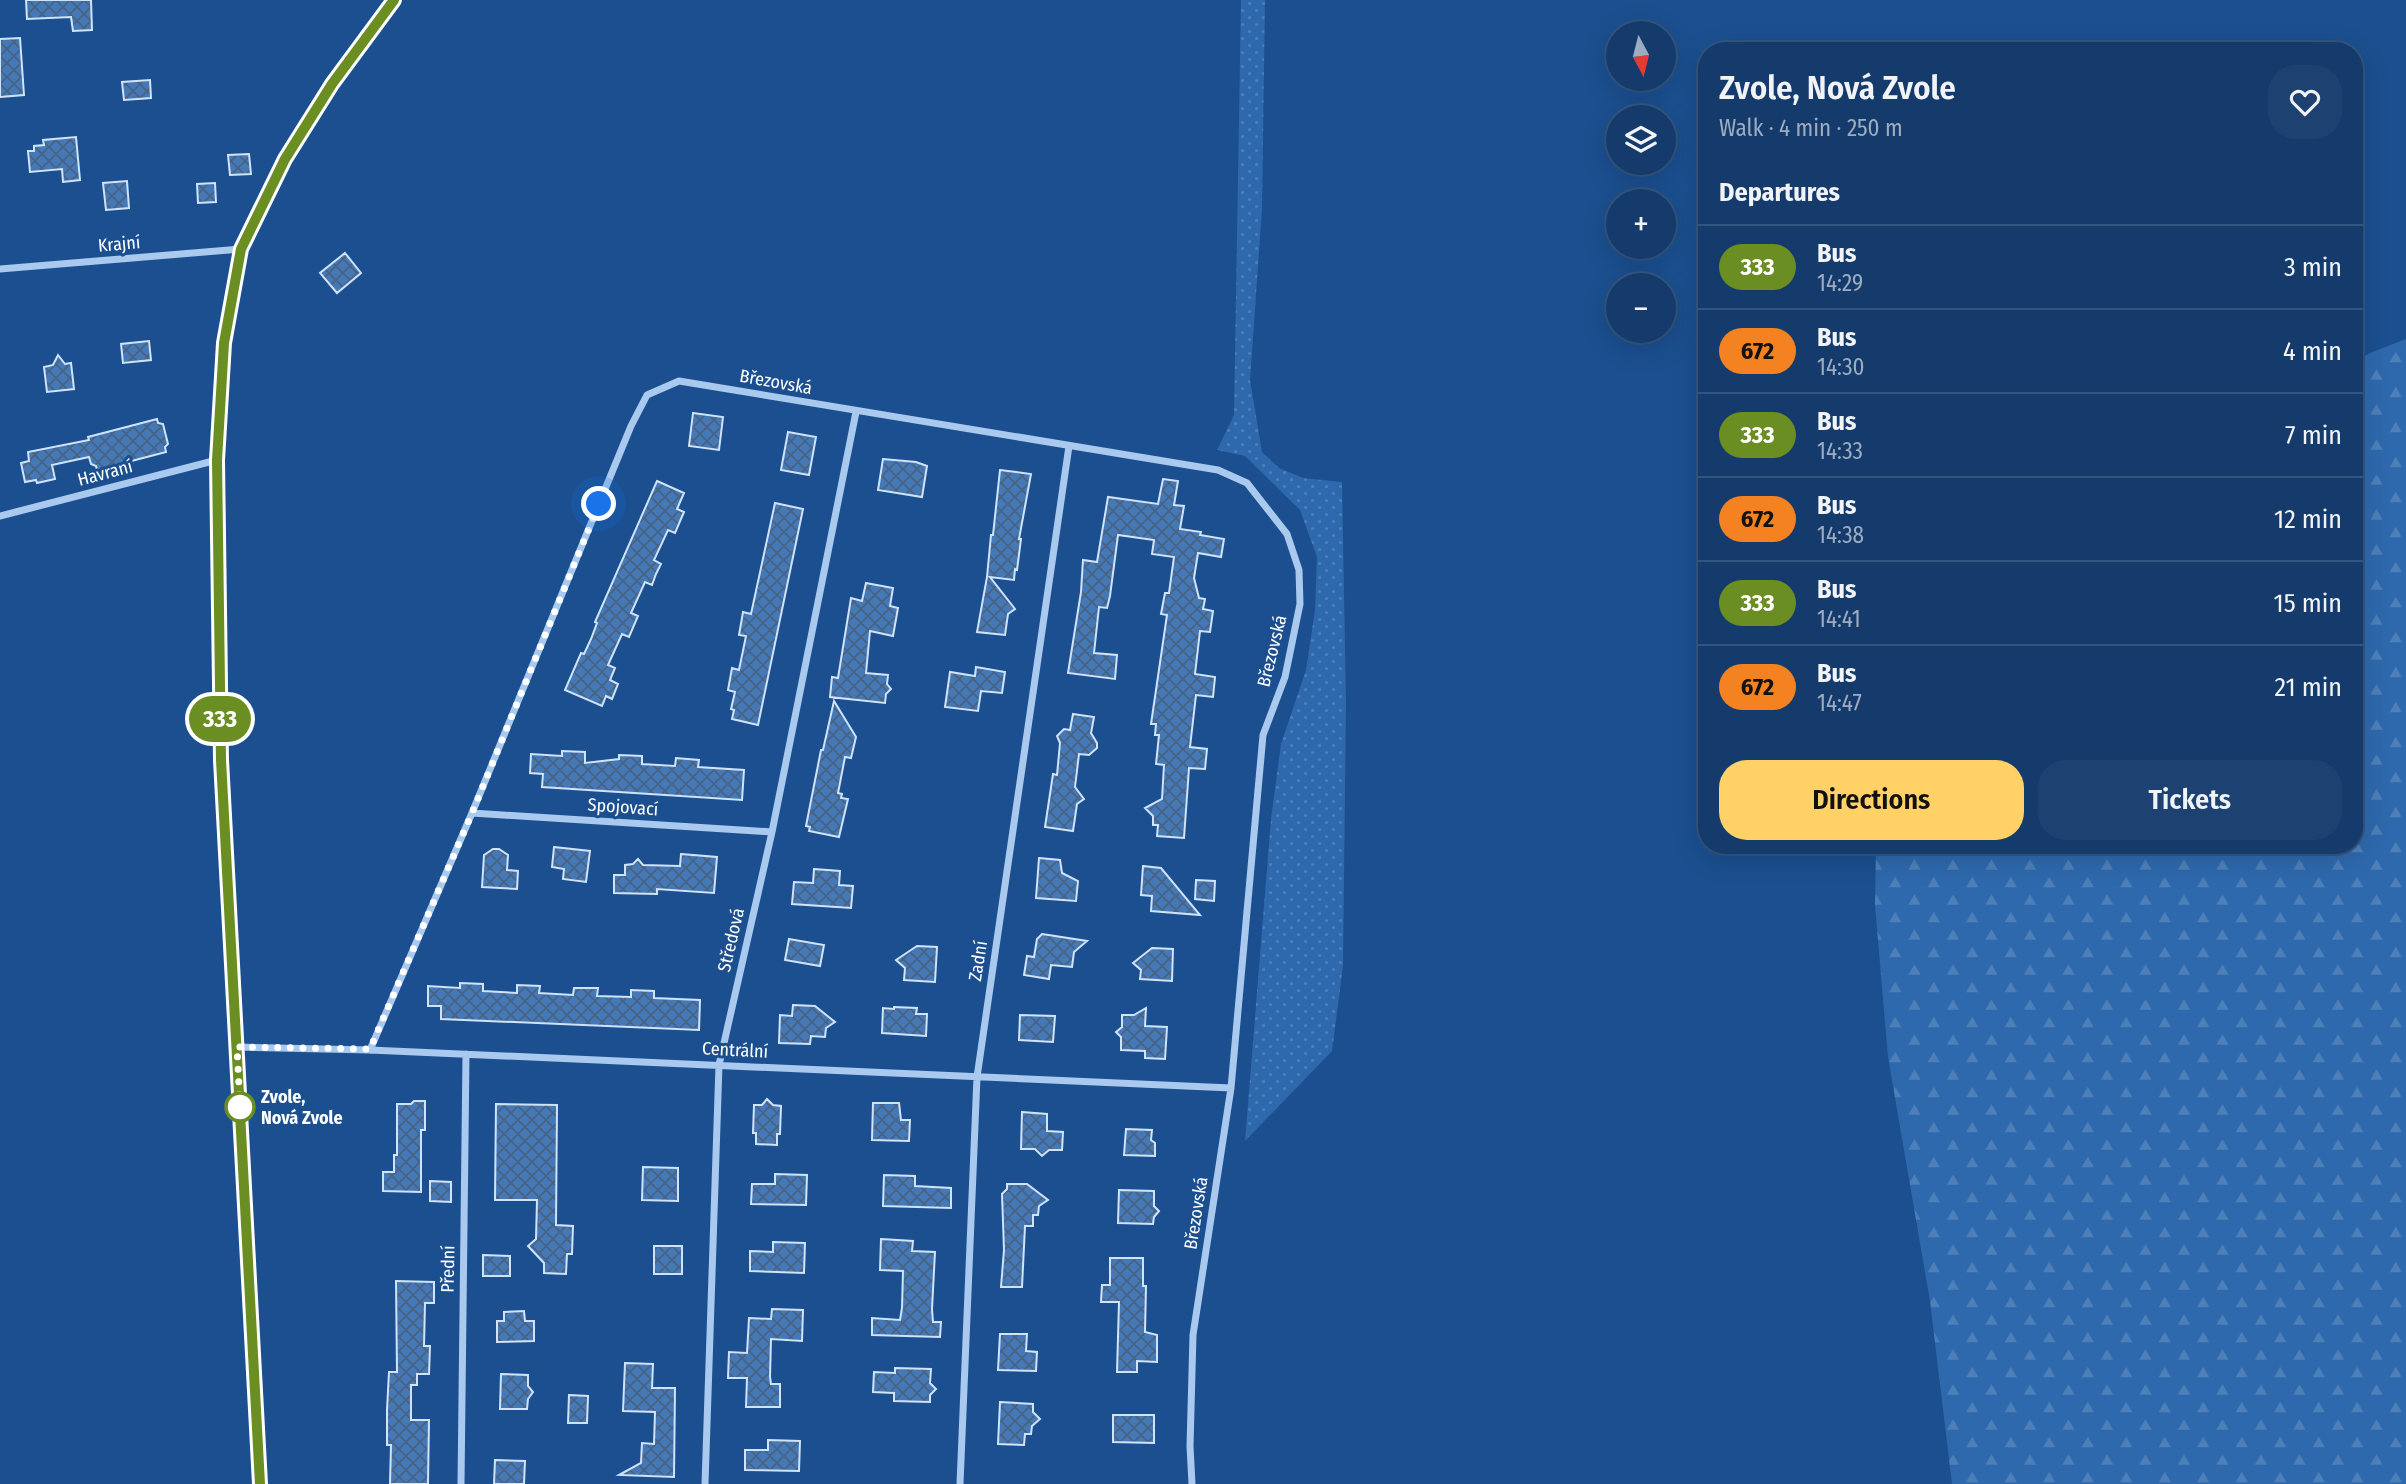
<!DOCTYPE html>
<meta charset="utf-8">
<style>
:root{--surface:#143b6b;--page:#1d4271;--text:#f1f3f6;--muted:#9dadc1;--line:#33557e;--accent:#ffd166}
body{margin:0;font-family:"Fira Sans Condensed",sans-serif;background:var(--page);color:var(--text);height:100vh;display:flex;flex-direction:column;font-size:26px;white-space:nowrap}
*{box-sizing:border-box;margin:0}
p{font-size:23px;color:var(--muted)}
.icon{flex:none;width:38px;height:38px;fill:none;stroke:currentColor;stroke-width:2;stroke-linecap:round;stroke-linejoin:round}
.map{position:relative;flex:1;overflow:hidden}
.drawer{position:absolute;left:1698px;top:42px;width:665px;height:812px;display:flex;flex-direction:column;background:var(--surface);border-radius:28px;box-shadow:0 7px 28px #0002,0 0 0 2px var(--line)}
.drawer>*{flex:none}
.badge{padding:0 14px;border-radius:23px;font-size:24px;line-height:46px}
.needle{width:46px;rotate:173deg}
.buttons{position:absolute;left:1606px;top:21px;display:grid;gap:14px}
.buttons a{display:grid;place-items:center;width:70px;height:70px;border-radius:50%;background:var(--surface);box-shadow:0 7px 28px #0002,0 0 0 2px var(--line);font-size:35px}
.you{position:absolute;width:35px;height:35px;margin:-18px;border:5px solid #fff;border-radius:50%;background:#1a73e8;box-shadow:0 0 0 10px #1a73e833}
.map>.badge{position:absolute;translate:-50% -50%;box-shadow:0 0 0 4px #fff}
h2{padding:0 21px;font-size:26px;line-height:63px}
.round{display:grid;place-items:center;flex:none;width:74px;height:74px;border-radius:28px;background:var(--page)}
.head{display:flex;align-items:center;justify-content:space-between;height:119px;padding:0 21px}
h1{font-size:33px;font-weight:600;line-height:52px}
.button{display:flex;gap:14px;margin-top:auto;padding:14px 21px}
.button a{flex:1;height:80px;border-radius:28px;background:var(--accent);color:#111;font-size:28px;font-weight:600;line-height:80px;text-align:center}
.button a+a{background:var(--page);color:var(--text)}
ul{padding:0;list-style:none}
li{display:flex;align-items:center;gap:21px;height:84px;padding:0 21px;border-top:2px solid var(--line)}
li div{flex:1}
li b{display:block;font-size:26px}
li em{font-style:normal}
li .badge{min-width:77px;font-weight:700;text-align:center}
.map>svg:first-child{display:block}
.grass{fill:url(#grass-dots)}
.forest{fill:url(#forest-firs)}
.building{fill:url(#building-cross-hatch);stroke:#cfe3fa;stroke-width:2}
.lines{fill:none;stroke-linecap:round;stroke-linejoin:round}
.minor{stroke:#a9c9ee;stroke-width:7}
.tertiary{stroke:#a9c9ee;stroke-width:12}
.line-casing{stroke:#fff;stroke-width:16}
.line{stroke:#6b8e23;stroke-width:10}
.walk{stroke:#fff;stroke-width:7;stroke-dasharray:0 12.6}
.stop-dot{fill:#fff;stroke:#6b8e23;stroke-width:3.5}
.labels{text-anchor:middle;stroke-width:6;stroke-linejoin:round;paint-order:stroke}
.street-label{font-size:18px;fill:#fff;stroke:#1b4f8f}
.stop-label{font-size:18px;font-weight:bold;fill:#fff;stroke:#1b4f8f;text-anchor:start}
</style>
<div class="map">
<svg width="2406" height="1484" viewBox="0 0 2406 1484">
<defs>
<pattern id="grass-dots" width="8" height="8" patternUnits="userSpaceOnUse" patternTransform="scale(1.75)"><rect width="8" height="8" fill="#2e69ad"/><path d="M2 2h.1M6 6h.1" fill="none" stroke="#4d80b9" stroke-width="1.8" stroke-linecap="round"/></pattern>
<pattern id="forest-firs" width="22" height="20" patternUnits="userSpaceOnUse" patternTransform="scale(1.75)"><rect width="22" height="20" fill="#2e69ad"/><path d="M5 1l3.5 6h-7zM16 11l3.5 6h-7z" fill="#4d80b9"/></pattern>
<pattern id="building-cross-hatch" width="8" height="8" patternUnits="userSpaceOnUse" patternTransform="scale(1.75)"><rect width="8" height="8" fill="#4478b7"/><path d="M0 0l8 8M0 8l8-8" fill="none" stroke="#486282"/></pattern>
</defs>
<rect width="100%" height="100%" fill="#1b4f8f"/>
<path class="grass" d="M1241,0H1265L1262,209L1250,380L1262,452L1279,468L1303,478L1342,482L1346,703L1343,966L1332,1051L1245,1141L1271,819L1281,744L1306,670L1315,610L1317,557L1300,510L1245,456L1217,450L1234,415Z"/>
<path class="forest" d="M2406,339V1484H1952L1930,1301L1888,1057L1875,905L1876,845H2354V362L2370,353Z"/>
<path class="building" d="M26,0H91L92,30L73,31L71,17L27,19Z
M20,38L24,95L0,97V39Z
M150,80L151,98L124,100L122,82Z
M76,137L80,180L63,182L62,169L30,172L28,151H34V146L44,145L43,140Z
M249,154L251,174L230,175L228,155Z
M127,181L129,208L106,210L103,183Z
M215,183L216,202L198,203L197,184Z
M345,253L361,273L337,293L320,273Z
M149,341L151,360L123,363L121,344Z
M58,355L65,364L71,363L74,389L47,392L44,367L53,365Z
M693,413L723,417L719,450L689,446Z
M157,419L158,423L163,424L168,444L165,447L166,452L97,470L96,466L91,464L89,457L52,465L55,479L37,483L36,480L25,482L21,463L29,461L28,452L89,440L88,437Z
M788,432L816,437L809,475L781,470Z
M883,459L916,462L927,466L922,497L878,490Z
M1000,470L1031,474L1019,539H1021L1017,570L1015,569L1014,580L990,577L1015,609L1008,614L1005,635L977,632L987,577L991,535H993Z
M1163,479L1178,481L1174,505L1184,506L1180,529L1201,532L1200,535L1224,539L1221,557L1198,553L1194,578L1199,598L1205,599L1203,609L1213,611L1210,632L1200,631L1195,674L1215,677L1213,697L1196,695L1190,747L1207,749L1205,769L1189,768L1184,838L1157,836L1158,825H1153V816L1145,808L1162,799L1164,765L1156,764L1159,735H1155L1156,724H1151L1167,615L1161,614L1165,593H1169L1174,557L1152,554L1154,540L1118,535L1110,596L1107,608L1099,607L1094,653L1117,655L1115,679L1068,673L1081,592L1083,560L1097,562L1108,497L1158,504Z
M657,481L684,493L677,509L684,512L675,533L668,530L654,560L661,564L656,574L652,585L645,582L631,613L638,616L629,637L622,634L608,665L615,668L610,680L618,684L612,699L606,696L602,706L565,690L581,653L584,654L591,639L597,623L595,622Z
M775,503L803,509L758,725L732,719L734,710L731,709L735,692L728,690L732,668L739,670L746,636L739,635L743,612L751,614Z
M866,583L893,588L890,606L898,608L893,636L870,631L866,673L888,675L887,684L891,689L886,694L885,703L830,697L832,677L838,678L851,598L862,601Z
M976,667L1005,672L1002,693L981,691L978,711L945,707L950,672L975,676Z
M834,701L856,737L851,758L845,757L838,793L842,794L841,798L848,799L839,837L809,831L810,827L806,826L821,750H823Z
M1073,714L1094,717L1091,733L1097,743V748L1089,755L1079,754L1075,787L1084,799L1077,804L1073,831L1045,827L1053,774L1057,775L1060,743L1057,736L1064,729L1070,730Z
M562,751L585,752V763L619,759V755L642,756V764L675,766L676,758L699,760L698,767L744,770L742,800L542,787L543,774L530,773L531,754L562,756Z
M554,847L590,851L586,882L563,879L564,869L552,867Z
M493,849H499L508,855L507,870L518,871L517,889L482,887L484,855Z
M681,854L717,857L714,893L657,889V894L614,893V875H625V865L633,864L638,859L643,865L680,866Z
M1039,858L1060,860L1062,873L1078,881L1076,901L1036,898Z
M1143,866L1161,868L1200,915L1151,911L1152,896L1141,895Z
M814,869L840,871L839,885L853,886L851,908L792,904L794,882L813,883Z
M1196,880L1215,881L1214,901L1195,899Z
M1042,934L1087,941L1074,952L1072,967L1051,965L1049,979L1024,975L1027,956L1034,957L1037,939Z
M789,939L824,945L820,966L785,960Z
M917,946L937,947L935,982L904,980L905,968L896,960Z
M1152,948L1173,949L1172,981L1140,979L1141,970L1133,963Z
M460,983L483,984V991L517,993V985L540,986L539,993L573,995L574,988H598L597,996L631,997V990L654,991V998L700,1000L699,1030L441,1019V1006H428V986L460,988Z
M793,1005L815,1006L835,1022L826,1028L825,1037L811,1036L810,1044L779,1043L780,1015L792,1016Z
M894,1007L917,1008L916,1014H927L926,1036L882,1033L883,1008L894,1009Z
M1146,1008L1145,1026L1167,1027L1165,1059L1145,1058V1051L1121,1050V1037L1116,1032L1122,1027V1015H1134Z
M1020,1015L1055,1016L1053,1042L1019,1040Z
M767,1099L773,1105L781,1106L780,1134H777V1145L756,1144V1133H753L754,1105H762Z
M414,1101H425V1130H421V1192L383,1191V1172H394V1155H397V1104H411Z
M873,1103H899L901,1120H910L909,1141L872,1140Z
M496,1104L557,1105L556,1225L573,1226L572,1254H567L566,1274L544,1273V1263L528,1246L536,1239L537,1200H495Z
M1022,1112L1047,1114V1131L1063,1132L1062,1150H1049L1042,1156L1035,1149H1021Z
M1126,1129L1152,1130L1151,1140L1155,1143V1156L1124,1155Z
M643,1167L678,1168V1201L642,1200Z
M775,1174L807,1175L806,1205L751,1204L752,1184H775Z
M884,1175L915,1176V1186L951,1188V1208L883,1206Z
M430,1181L451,1182V1202L430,1201Z
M1007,1184H1027L1048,1200L1039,1206L1038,1215H1033V1226H1025L1022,1287H1001L1004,1250L1002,1194L1007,1189Z
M1119,1190L1154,1191V1206L1159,1211L1154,1217L1153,1224L1118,1223Z
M881,1239L913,1241L912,1251L935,1252L932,1309L933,1322H941L940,1337L872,1335V1318L900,1320L902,1308L903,1271L880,1270Z
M773,1242L805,1243L804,1273L750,1271V1251L773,1252Z
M654,1246H682V1274H654Z
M483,1255L510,1256V1276H483Z
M1110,1258H1143V1286H1146L1145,1332L1157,1335V1362L1137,1361V1372H1117L1119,1302H1101L1102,1285H1110Z
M396,1281L434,1282V1303H425L424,1346H430L429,1374H417V1385H411V1420H429L428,1484H390L391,1445H387V1410L389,1372H397Z
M772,1309L803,1310L802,1341L771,1339L770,1377L771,1384H780V1407H746L747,1378H728L729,1352L747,1353L749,1318L771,1319Z
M524,1311L525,1321H534V1341L497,1342V1321H504V1312Z
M1000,1334H1027L1026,1351L1037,1352L1036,1371L998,1370Z
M625,1363L653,1364L652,1388H675L674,1477L619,1475L641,1463L642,1443L654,1444L655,1412L623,1411Z
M895,1368L931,1369L930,1383L936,1389L930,1395V1402L894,1401V1393L873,1392L874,1372L895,1373Z
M501,1374L528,1375V1386L533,1392L528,1399L527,1409H500Z
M569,1395L588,1396L587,1423H568Z
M1000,1402L1033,1404V1412L1040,1419L1032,1426L1031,1434H1025L1024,1445L998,1444Z
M1113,1415H1154V1443L1113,1442Z
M768,1440L800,1441L799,1471L745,1470V1450H768Z
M495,1460L525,1461L524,1484H494Z"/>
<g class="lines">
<path class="minor" d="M0,269L241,249
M0,516L217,460
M472,813L772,832
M237,1047L370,1050L1231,1088
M370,1050L472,813L631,426L647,395L679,381L1218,470L1247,483L1287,534L1299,570L1300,604L1285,677L1263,735L1231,1088L1193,1335L1190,1446L1192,1484
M461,1484L466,1054
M705,1484L719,1065L772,832L856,412
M960,1484L977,1077L1069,446"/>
<path class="tertiary" d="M260,1484L221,760L217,460L224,343L241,249L285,159L332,84L394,0"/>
</g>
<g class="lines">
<defs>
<path id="line" d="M260,1484L221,760L217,460L224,343L241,249L285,159L332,84L394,0"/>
</defs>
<use href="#line" class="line-casing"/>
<use href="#line" class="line"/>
<path class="walk" d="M240,1107L237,1047L370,1049L472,813L599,504"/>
</g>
<circle class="stop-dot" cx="240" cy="1107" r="14"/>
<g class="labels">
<g class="street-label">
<text transform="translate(119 244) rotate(-5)" y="6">Krajní</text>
<text transform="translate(776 382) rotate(10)" y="6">Březovská</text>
<text transform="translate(105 473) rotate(-15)" y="6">Havraní</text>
<text transform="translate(1272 651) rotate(-76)" y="6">Březovská</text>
<text transform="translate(623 807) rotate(4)" y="6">Spojovací</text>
<text transform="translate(731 940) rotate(-77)" y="6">Středová</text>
<text transform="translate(978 961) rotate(-81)" y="6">Zadní</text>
<text transform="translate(735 1050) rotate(3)" y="6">Centrální</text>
<text transform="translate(1196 1213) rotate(-81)" y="6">Březovská</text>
<text transform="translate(448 1269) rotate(-89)" y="6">Přední</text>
</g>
<g class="stop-label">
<text x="261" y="1103">Zvole,<tspan x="261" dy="21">Nová Zvole</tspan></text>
</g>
</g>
</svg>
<div class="buttons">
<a><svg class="needle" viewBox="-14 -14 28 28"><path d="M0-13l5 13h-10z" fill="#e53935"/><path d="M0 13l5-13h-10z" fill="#9dadc1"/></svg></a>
<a><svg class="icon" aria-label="layers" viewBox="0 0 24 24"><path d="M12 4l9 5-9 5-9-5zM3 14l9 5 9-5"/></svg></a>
<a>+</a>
<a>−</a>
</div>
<div class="you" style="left:599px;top:504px"></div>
<b class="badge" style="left:220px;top:719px;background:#6b8e23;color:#fff">333</b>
<section class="drawer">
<div class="head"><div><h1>Zvole, Nová Zvole</h1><p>Walk · 4 min · 250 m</p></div><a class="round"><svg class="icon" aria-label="heart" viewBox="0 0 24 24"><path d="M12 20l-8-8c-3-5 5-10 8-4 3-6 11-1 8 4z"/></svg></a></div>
<h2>Departures</h2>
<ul>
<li><span class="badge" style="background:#6b8e23;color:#fff">333</span><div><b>Bus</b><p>14:29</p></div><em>3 min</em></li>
<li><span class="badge" style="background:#f58220;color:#111">672</span><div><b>Bus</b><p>14:30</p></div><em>4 min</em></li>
<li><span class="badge" style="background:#6b8e23;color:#fff">333</span><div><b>Bus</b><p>14:33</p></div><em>7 min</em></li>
<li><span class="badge" style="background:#f58220;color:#111">672</span><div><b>Bus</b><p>14:38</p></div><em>12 min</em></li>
<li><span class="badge" style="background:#6b8e23;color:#fff">333</span><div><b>Bus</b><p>14:41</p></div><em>15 min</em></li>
<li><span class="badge" style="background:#f58220;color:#111">672</span><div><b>Bus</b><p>14:47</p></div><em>21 min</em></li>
</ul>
<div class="button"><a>Directions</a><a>Tickets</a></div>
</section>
</div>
